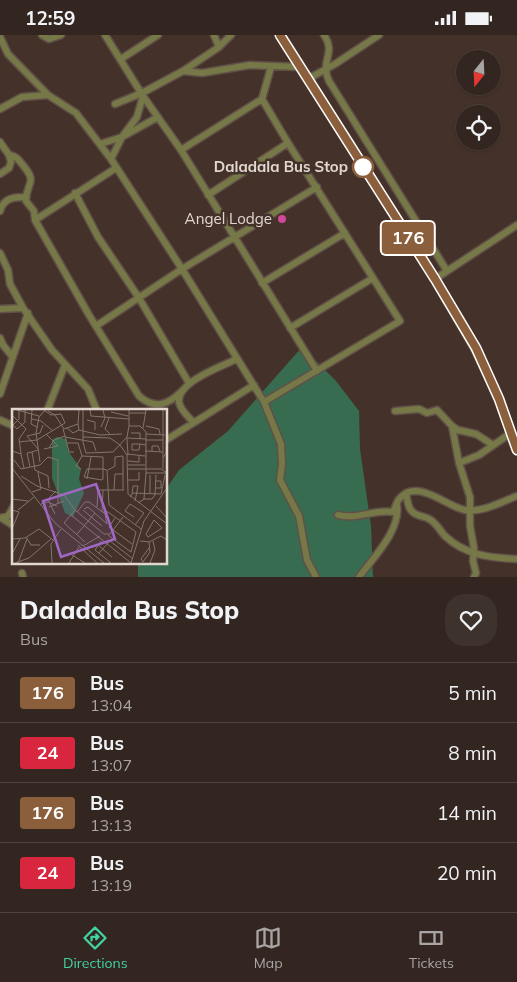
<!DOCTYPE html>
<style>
:root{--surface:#332620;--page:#3e322d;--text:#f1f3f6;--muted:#a9a5a5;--line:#4e433e;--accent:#40d4a2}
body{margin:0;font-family:Mulish,sans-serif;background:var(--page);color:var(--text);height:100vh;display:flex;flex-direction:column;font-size:19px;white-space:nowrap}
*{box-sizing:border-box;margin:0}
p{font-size:16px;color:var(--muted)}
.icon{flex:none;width:28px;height:28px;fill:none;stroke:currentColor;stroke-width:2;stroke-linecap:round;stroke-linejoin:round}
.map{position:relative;height:542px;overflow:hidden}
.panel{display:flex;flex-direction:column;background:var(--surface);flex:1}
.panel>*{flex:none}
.badge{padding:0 10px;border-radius:4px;font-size:18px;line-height:32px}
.needle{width:32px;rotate:198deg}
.fabs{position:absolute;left:456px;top:15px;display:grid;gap:10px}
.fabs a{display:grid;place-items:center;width:45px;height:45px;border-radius:50%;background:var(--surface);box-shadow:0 1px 4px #0004,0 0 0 1px var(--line);font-size:25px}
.map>.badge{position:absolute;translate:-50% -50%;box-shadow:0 0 0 2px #fff}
.round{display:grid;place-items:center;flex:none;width:52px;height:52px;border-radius:20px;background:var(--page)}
.head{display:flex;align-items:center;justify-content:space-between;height:85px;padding:0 20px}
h1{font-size:24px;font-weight:800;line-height:38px}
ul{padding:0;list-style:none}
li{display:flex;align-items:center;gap:15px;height:60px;padding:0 20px;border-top:1px solid var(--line)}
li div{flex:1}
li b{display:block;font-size:19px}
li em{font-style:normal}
li .badge{min-width:55px;font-weight:700;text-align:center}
.status{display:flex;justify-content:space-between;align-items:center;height:35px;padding:0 25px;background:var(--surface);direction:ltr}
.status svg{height:14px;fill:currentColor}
.menu{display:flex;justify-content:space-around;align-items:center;height:70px;border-top:1px solid var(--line);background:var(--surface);font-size:14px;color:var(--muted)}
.menu a{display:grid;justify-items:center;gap:2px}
.menu .selected{color:var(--accent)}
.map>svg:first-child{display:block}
.green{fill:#376c50}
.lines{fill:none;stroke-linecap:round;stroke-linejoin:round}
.minor-casing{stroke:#605048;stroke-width:9}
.highway-casing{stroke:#605048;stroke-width:11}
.minor{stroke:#767848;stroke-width:6}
.highway{stroke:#ced04d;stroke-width:9}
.line-casing{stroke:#fff;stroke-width:11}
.line{stroke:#8b5e3c;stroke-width:8}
.stop-dot{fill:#fff;stroke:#8b5e3c;stroke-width:2.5}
.hotel-dot{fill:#d1479c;stroke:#44322a;stroke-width:2}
.labels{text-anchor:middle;stroke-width:5;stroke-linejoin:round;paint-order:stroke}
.stop-label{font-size:15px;font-weight:bold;fill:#e2d6d1;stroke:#44322a;text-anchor:end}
.poi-label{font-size:15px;fill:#e2d6d1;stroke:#44322a;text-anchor:end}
.inset-road{fill:none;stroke:#83746d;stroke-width:1}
.view{fill:#9f68c5;fill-opacity:0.15;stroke:#9f68c5;stroke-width:2.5}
.inset-edge{fill:none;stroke:#e2d6d1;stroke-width:2.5}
</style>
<div class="status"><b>12:59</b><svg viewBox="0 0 49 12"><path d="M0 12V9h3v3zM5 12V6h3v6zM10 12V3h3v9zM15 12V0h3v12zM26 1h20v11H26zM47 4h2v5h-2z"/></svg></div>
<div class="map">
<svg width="517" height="542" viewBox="0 0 517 542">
<rect width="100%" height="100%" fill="#44322a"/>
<path class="green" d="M302,312L336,346L359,376L360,414L371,491L373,542H138V528H166V454L179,435L228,396Z"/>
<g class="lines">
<defs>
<path id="minor" d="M42,0L49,4L61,0
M105,0L143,61L181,115L317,336
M214,0L219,12
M324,0C337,19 319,26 329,46L447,236
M0,2L8,19L48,60
M121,24L158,0
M183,36L219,12L231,0
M308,44L335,29L379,0
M262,64L288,108L400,286L264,367
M115,69L142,58L183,36L202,38L250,30L300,32
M0,74L22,62L48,60L76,78L111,124L182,234L264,367L281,409L282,429L280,445L299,481L307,525L316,542
M0,107L9,120L11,127L9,133L0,139
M100,109L122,102L158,82
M181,115L262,64L271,32
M9,120C16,121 18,124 22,129C39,149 26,146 26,166L34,176L35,185L89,280L139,361C155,375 168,370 182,356
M111,124L122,102L137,82L143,61
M75,158L98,202L139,263L189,348
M208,160L288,108
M0,176C4,163 13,162 26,162
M35,185L116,133
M0,218L8,235L10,249L23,273L52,315L88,354L97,376
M435,244L517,190
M262,248L345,198
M0,274L23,273
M96,291L182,234L317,152
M290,293L373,243
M0,303L3,310L12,321
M0,359L28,278
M47,376L65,330
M395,376L419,374L427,378L437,375L452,391L458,395L476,399L493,410
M0,385L14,391
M193,387C189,382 180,375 179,367C177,347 222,331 237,324
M452,391L459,428L470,462V491L474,513L473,526L476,538L474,542
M166,405L254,350
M459,428L479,420L511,398
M406,458C408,468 408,477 418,480C422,482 426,482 429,484C436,487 440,496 445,501C465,520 490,523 517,524
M338,480C357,485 375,474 393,477C396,472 396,467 400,463C418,443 447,472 465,475C482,478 501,467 517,461
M0,483L8,481L14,471
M3,484L14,491
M22,538L23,542
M359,542C373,523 401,495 397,470"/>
<path id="highway" d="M280,0L435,244L475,313L499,364L517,415"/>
</defs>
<use href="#minor" class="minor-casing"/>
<use href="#highway" class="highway-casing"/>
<use href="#minor" class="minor"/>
<use href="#highway" class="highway"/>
</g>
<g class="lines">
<defs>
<path id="line" d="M280,0L435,244L476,313L499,364L517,415"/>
</defs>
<use href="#line" class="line-casing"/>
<use href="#line" class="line"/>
</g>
<circle class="stop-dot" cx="363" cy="132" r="10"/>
<circle class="hotel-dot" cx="282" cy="184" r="5"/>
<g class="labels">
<g class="stop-label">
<text x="348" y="137">Daladala Bus Stop</text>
</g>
<g class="poi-label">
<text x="272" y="189">Angel Lodge</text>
</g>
</g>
<g transform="translate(12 374)">
<rect width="155" height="155" fill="#44322a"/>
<path d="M45,28L54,30L56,42L69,60L67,70L72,84L61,108L53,104L40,69V31Z" fill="#376c50"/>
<path class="inset-road" d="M5,1L27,7M20,1L19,15L25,18M71,1V33L74,44L101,43L115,28L117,17M78,1L79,7L117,10M117,1V17H128L134,23V64H155M36,2L43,6L52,20L66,15L67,1M99,3L116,7M117,4H134M0,6L14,20L7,30L9,45M97,9L93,20L98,25M20,10L29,12L41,22M75,11L83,13V21M0,15L5,20L13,13V1M0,17L7,10V1M134,17L147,20L148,25M89,18L93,9L91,1M55,19L61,24L67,21L66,15M131,19L134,1M67,21L88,26L110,25M24,24L28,53M24,24L27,8L33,1M119,24H128V30M134,25L153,26M53,27L57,43H62M53,28L81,33L84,42M71,28L98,29L108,36L115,46L116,85L155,115M115,29L134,30M115,29L116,46M134,31H151M7,33L25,31L53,14L49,5L39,6L32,1M55,34H66L70,47L91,48V70L90,71L72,68L75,60H91L95,61L97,96L129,120M128,35L127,41H120V35H128L134,36M37,39L42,31L53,27L51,20M26,40L15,27L28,24L31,16M32,40L46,37L34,25M26,41L20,43L23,61L36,67L37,79M0,42L9,45L12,59M133,42L151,43M140,42V37H146L148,42M115,45L133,47M151,49L154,44L155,12M2,51L9,60L28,56L36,48L46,51V95M116,52L127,53V47M116,56H133M18,58L15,44L20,43M0,59L43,114L92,154M69,60L64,57L70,47M116,60H149L155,64M151,60V1M96,61L103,57V48L111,47V81M9,67L25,77L52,86L63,101L92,125H98L111,108M75,70L79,48M116,71H127V63M144,79H149V72H144M102,81L103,65H111M20,83L29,80L26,63M138,84V66M120,85L121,77H126L123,92M118,88L121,84L149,85L153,66M0,90L16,92M132,90H140L143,86L144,66M126,94L132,90L134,64M29,95L36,93L45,97M144,97L155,109M37,98L52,92M85,98L86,81H112M72,100L76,98L95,115M0,101L7,103L0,120V135M6,101L22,88M63,101L52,114L73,133M71,101L90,117M65,103L73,93H77L93,105L95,115M90,103L91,81M91,103H96L124,123L119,143M43,105L36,90L44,82M59,106L119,154M122,108L113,102L118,95L132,104L123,116M103,109L97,118L120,135M142,111L150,119L136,128L134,125ZM65,125L83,104M96,126L119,143M14,128L19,136H28M0,130L13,129L27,120L41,131M89,132L83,141L99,154M128,132L137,133L149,127L155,131M66,136L85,154M86,136L100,148M71,137L88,127M137,139L129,150L131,153L138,143L137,133M87,144L98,132L121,150M0,145L8,130M60,146L73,154M3,154L17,149L39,130M6,154L15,130M40,154L39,135L49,120M57,154L67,138M119,154L132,112L155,79M138,154L143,141L141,132"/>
<path class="view" d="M84,75L103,130L49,148L31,92Z"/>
<rect width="155" height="155" class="inset-edge"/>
</g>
</svg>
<div class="fabs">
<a><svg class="needle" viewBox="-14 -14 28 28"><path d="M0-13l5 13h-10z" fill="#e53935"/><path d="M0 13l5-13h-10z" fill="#a9a5a5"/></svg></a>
<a><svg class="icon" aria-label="locate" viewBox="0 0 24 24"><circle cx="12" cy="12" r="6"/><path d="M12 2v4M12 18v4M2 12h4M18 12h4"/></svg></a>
</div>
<b class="badge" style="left:408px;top:203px;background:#8b5e3c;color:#fff">176</b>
</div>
<section class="panel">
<div class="head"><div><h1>Daladala Bus Stop</h1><p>Bus</p></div><a class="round"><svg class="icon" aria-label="heart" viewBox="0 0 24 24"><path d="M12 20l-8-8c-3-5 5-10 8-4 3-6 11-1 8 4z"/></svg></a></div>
<ul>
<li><span class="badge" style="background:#8b5e3c;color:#fff">176</span><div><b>Bus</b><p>13:04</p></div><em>5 min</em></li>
<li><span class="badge" style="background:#d7263d;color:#fff">24</span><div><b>Bus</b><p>13:07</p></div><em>8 min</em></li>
<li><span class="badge" style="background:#8b5e3c;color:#fff">176</span><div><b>Bus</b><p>13:13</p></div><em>14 min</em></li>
<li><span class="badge" style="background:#d7263d;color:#fff">24</span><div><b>Bus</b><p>13:19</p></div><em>20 min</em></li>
</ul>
</section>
<nav class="menu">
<a class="selected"><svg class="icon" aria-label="directions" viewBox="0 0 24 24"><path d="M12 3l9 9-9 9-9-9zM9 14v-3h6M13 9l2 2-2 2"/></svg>Directions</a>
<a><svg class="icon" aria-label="map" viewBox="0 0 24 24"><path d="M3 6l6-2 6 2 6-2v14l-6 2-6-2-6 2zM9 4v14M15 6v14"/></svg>Map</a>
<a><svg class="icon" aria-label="tickets" viewBox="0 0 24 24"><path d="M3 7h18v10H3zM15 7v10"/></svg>Tickets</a>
</nav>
